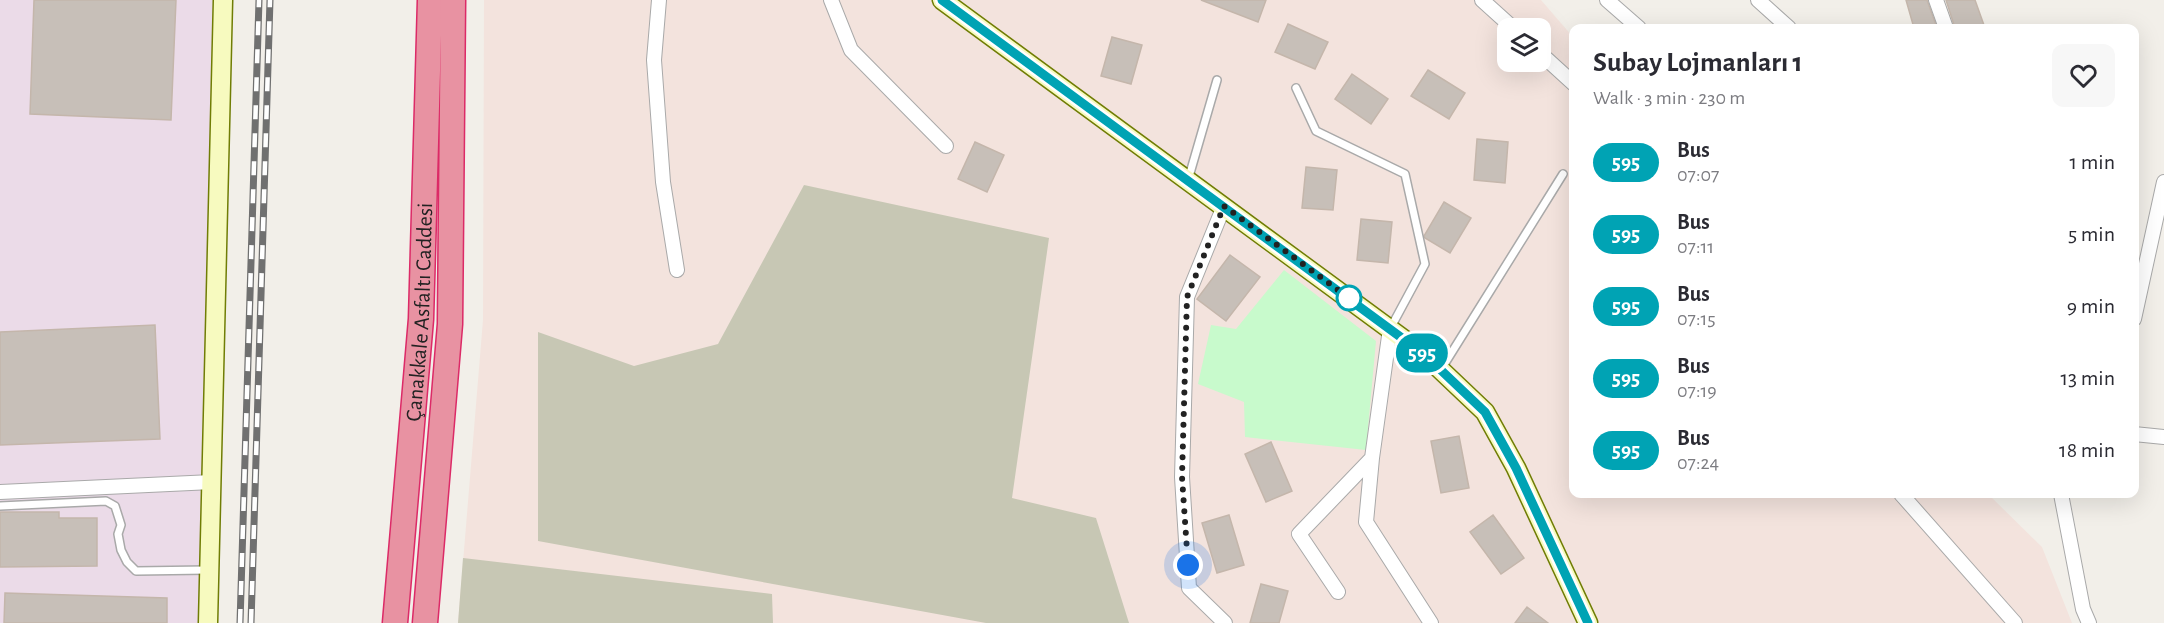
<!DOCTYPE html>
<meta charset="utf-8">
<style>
:root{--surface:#fff;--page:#f7f7f7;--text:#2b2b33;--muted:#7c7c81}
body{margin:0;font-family:"Alegreya Sans",sans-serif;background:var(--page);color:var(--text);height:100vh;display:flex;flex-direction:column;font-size:22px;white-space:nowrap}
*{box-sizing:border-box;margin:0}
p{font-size:20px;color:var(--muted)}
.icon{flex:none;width:33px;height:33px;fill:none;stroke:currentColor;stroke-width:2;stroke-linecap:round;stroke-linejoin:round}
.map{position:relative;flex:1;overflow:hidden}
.sheet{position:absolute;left:1569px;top:24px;width:570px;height:474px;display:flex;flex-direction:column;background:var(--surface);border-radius:12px;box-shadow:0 6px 24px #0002}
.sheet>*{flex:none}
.badge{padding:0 12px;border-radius:20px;font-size:21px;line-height:39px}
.buttons{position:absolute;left:1497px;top:18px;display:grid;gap:12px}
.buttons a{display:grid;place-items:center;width:54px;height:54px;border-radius:12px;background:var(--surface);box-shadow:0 6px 24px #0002;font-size:30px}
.you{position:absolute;width:30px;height:30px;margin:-15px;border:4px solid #fff;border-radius:50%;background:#1a73e8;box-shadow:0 0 0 9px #1a73e833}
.map>.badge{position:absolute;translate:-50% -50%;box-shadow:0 0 0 3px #fff}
.round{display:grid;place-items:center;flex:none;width:63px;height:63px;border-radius:12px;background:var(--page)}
.overview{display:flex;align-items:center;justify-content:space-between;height:102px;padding:0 24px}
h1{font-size:28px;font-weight:700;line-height:45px}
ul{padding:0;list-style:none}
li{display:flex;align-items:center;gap:18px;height:72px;padding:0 24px}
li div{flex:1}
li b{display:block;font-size:22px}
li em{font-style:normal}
li .badge{min-width:66px;font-weight:700;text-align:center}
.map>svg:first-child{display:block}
.industrial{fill:#ebdbe8}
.military{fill:#f3e3dd;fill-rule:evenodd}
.construction{fill:#c7c7b4}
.park{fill:#c8facc}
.building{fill:#c7bfb8;stroke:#c4b6ab;stroke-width:1.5}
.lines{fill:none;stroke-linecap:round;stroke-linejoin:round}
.lane-casing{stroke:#a9a9a9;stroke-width:10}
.street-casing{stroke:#a9a9a9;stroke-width:16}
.secondary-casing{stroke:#707d05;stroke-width:21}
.highway-casing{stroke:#dc2a67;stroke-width:27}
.lane{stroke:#fff;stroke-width:7}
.street{stroke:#fff;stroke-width:14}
.secondary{stroke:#f7fabf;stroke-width:18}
.highway{stroke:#e892a2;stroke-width:24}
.rail-casing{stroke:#707070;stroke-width:7}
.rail{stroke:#fff;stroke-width:4.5;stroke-dasharray:14;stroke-linecap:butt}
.line-casing{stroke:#fff;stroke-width:14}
.line{stroke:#00a3b4;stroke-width:9}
.walk{stroke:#222;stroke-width:6;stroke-dasharray:0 10.8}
.stop-dot{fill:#fff;stroke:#00a3b4;stroke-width:3}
.labels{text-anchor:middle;stroke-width:6;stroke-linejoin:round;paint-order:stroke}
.street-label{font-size:22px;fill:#222;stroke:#fff}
</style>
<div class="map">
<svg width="2164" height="623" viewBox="0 0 2164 623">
<rect width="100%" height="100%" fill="#f2efe9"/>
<path class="industrial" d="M0,0H222L207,623H0Z"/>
<path class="military" d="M484,0H1541L1573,37L1574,494H1988L2042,547L2072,623H458L483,320ZM1508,28H1540V62H1508Z"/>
<path class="construction" d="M804,185L1049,238L1012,498L1096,518L1129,623H986L538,541V332L634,366L718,344Z
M463,558L772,594L773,623H458Z"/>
<path class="park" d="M1284,270L1376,341L1366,450L1245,437L1244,402L1198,384L1211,325L1236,329Z"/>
<path class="building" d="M34,0H176L171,120L30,114Z
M1201,0H1266L1258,22Z
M1906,0H1927L1937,28H1914Z
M1946,0H1975L1985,28H1955Z
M1288,24L1328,42L1315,69L1275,52Z
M1112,37L1142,45L1131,84L1101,76Z
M1428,70L1465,93L1449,119L1411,96Z
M1352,74L1388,99L1371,124L1335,99Z
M1477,139L1508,142L1505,183L1474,180Z
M975,142L1004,155L987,192L958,179Z
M1306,167L1337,170L1333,210L1302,208Z
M1444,202L1471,218L1450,253L1425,238L1424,236Z
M1361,219L1392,222L1388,263L1357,260Z
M1230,255L1260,277L1226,321L1197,299Z
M155,325L160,439L0,445V332Z
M1459,436L1469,488L1441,493L1431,441Z
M1271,442L1292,491L1266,502L1245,454Z
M0,512H59V518H97V566L0,567Z
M1229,515L1244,565L1217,573L1202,523Z
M1493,515L1524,558L1501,574L1470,532Z
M1261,584L1288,591L1279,623H1250Z
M5,593L167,598V623H4Z
M1527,607L1548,623H1515Z"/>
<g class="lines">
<defs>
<path id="lane" d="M1296,88L1316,131L1405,174L1425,264L1390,329
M1188,180L1217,80
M1442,368L1563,174
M0,506L106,501L115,506L121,525L118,534L121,550L127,562L136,571L207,570"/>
<path id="street" d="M659,0L654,60L663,182L677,270
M831,0L851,50L946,146
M1482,0L1513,28
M1607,0L1639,28
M1758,0L1789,28
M1936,0L1946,28
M1540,53L1574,84
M1224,206L1187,297L1182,477L1189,588L1225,623
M2134,319L2164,182
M1390,329L1372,458L1366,522L1431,623
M2134,434L2164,437
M0,492L212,482
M1901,494L2015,623
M2061,494L2083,609L2089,623
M1338,592L1299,534L1372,458"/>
<path id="secondary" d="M942,0L1425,355L1485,412L1516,468L1588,623
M208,623L223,0"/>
<g id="highway">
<path id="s1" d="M395,623L421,319L430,0"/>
<path d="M425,623L450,324L453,0"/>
</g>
</defs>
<use href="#lane" class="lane-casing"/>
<use href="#street" class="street-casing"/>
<use href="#secondary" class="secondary-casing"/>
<use href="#highway" class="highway-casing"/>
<use href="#lane" class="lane"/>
<use href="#street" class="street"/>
<use href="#secondary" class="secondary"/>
<use href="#highway" class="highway"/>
<defs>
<path id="rail" d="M240,623L259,0
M251,623L270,0"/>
</defs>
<use href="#rail" class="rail-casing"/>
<use href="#rail" class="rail"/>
</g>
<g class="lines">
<defs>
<path id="line" d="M942,0L1425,355L1485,412L1516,468L1588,623"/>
</defs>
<use href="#line" class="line-casing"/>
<use href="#line" class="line"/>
<path class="walk" d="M1188,565L1182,477L1187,297L1224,206L1349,298"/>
</g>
<circle class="stop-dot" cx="1349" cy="298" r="12"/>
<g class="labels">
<g class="street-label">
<text dy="8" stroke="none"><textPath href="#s1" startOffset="312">Çanakkale Asfaltı Caddesi</textPath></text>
</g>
</g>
</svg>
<div class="buttons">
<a><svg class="icon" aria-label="layers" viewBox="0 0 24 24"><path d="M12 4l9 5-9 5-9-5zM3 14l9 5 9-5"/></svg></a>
</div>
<div class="you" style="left:1188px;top:565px"></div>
<b class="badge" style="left:1422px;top:353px;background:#00a3b4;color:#fff">595</b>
<section class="sheet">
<div class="overview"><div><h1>Subay Lojmanları 1</h1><p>Walk · 3 min · 230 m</p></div><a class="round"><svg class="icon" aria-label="heart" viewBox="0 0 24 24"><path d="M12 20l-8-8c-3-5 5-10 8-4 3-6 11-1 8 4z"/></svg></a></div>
<ul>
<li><span class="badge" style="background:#00a3b4;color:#fff">595</span><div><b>Bus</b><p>07:07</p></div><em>1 min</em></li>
<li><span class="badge" style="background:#00a3b4;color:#fff">595</span><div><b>Bus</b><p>07:11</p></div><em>5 min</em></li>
<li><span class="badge" style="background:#00a3b4;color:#fff">595</span><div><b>Bus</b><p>07:15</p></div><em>9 min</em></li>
<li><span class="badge" style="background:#00a3b4;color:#fff">595</span><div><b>Bus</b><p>07:19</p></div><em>13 min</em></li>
<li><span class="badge" style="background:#00a3b4;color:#fff">595</span><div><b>Bus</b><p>07:24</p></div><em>18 min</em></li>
</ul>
</section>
</div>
